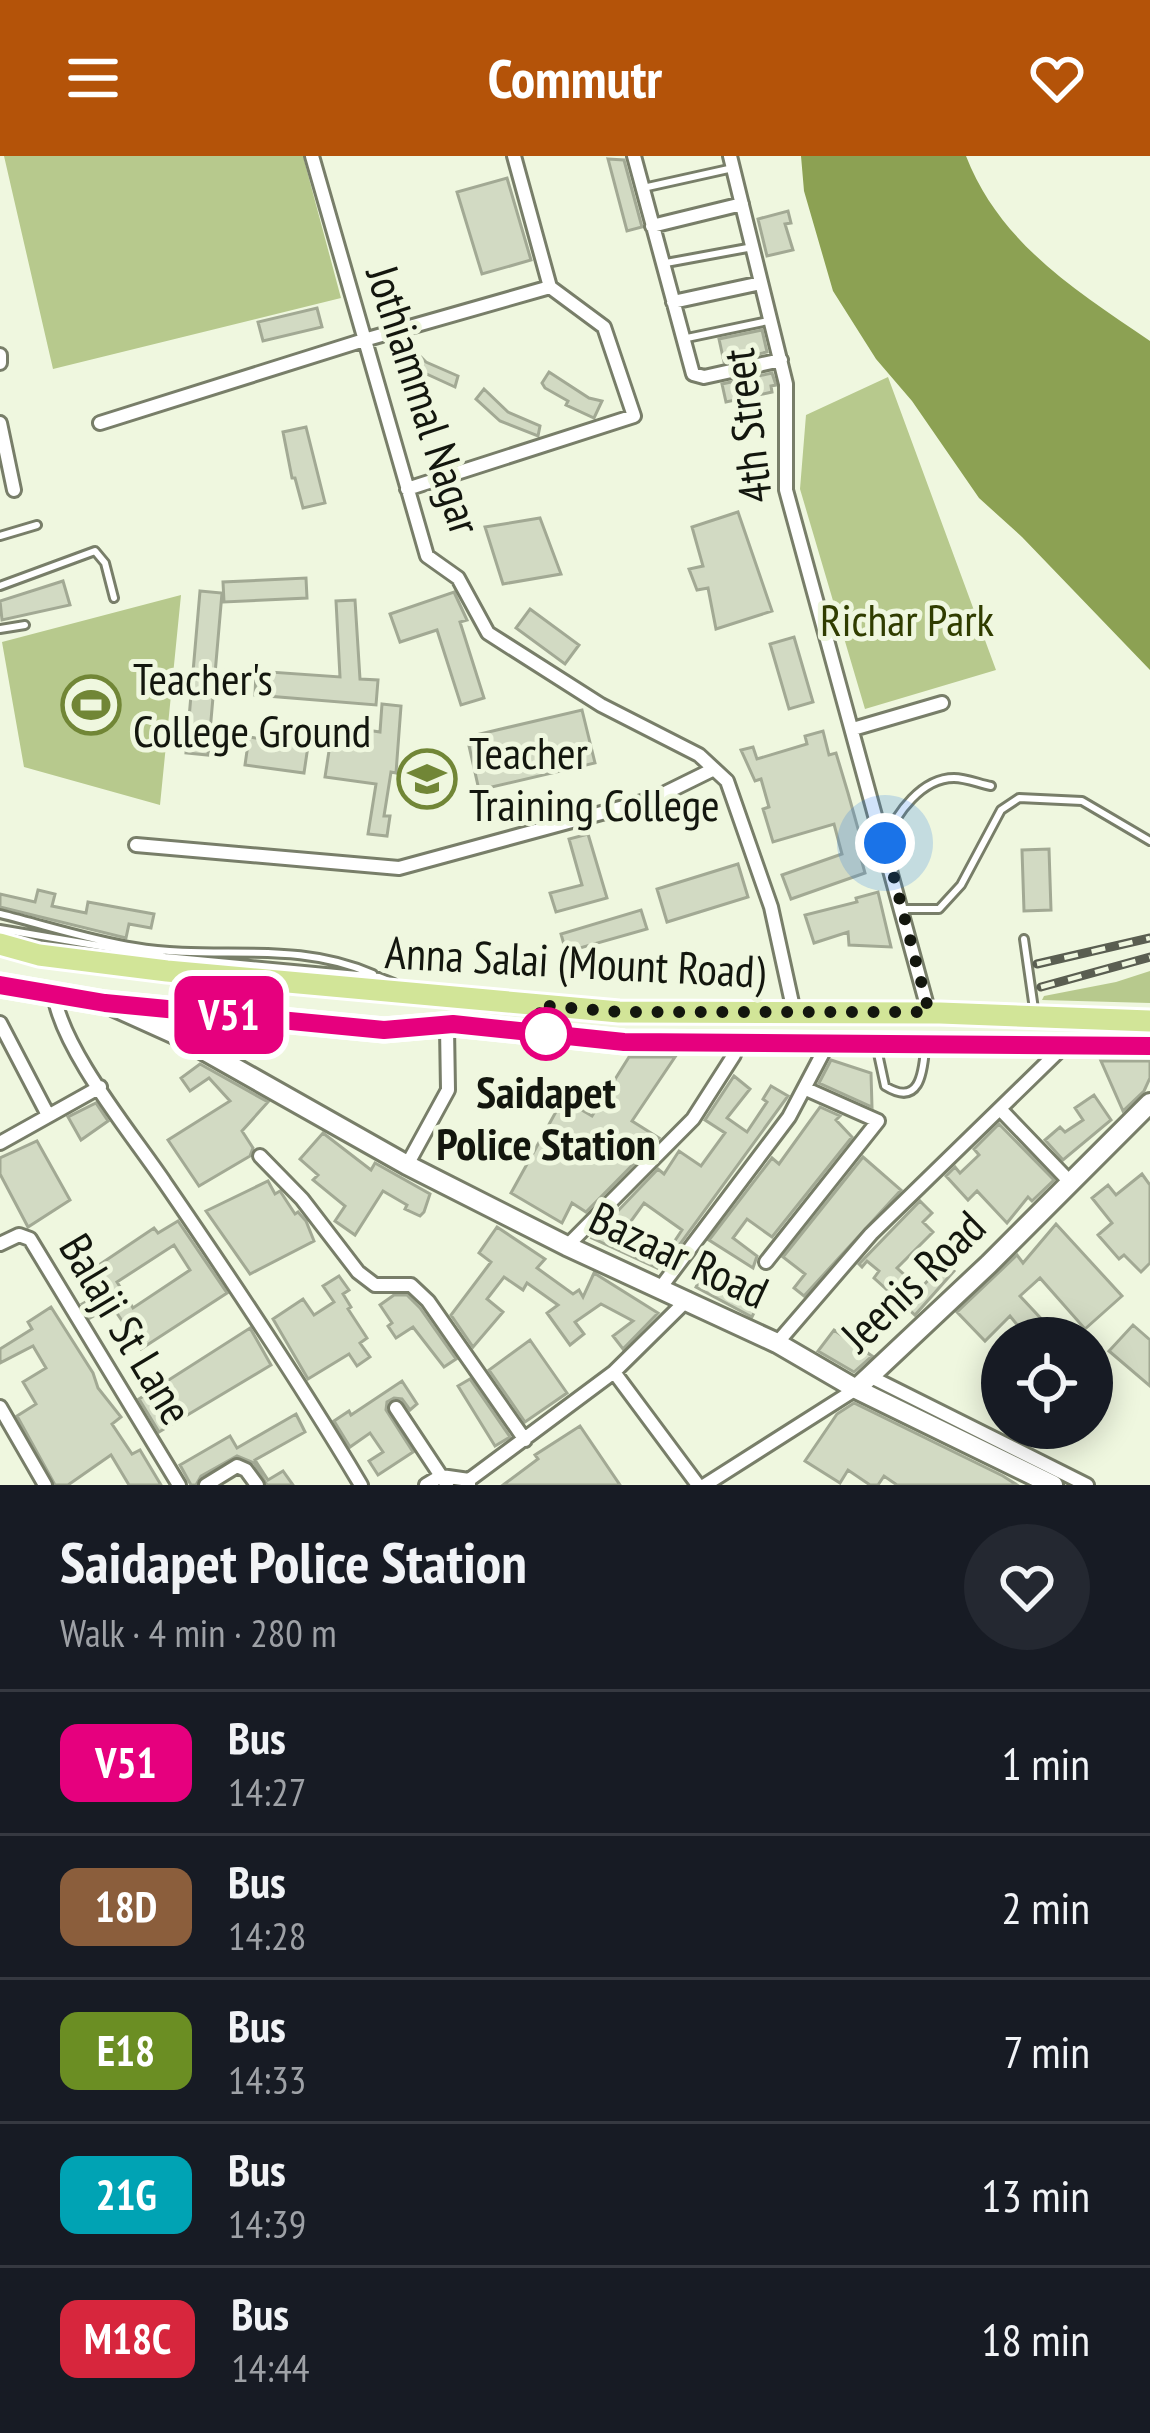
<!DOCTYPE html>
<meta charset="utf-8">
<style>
:root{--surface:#171b24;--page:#242831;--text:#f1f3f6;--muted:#9ea1a6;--line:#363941;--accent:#b45309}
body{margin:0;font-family:"PT Sans Narrow",sans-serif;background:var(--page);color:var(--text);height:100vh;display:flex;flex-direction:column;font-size:45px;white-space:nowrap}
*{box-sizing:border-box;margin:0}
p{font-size:39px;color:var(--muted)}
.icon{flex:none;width:66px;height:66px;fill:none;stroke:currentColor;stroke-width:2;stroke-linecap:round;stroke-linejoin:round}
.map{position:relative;height:1329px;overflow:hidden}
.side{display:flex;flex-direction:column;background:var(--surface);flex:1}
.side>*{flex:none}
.badge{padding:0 24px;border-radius:18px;font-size:42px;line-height:78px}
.controls{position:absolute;left:981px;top:1161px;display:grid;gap:24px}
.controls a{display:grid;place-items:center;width:132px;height:132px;border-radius:50%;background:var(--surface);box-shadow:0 6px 30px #0003;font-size:60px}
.you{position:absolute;width:60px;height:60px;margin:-30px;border:9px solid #fff;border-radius:50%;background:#1a73e8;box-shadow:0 0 0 18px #1a73e833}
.map>.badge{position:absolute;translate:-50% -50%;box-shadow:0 0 0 6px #fff}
.round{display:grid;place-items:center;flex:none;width:126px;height:126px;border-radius:63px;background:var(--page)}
.overview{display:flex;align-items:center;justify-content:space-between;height:204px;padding:0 60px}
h1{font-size:57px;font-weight:700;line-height:90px}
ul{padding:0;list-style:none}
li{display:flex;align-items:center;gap:36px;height:144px;padding:0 60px;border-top:3px solid var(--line)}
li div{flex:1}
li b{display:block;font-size:45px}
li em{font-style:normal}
li .badge{min-width:132px;font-weight:700;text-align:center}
header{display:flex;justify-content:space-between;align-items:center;height:156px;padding:0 60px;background:var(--accent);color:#fff;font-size:54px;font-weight:700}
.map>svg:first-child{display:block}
.green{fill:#b7c98d}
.water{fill:#8ca153}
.building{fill:#d2dac3;stroke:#a2a994;stroke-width:3;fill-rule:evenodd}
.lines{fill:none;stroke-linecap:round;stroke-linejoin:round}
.lane-casing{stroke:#787e69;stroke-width:12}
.street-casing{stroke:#787e69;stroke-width:18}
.secondary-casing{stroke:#787e69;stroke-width:24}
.primary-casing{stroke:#fff;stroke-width:27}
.lane{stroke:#fff;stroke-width:6}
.street{stroke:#fff;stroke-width:12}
.secondary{stroke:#fff;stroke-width:18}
.primary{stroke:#d2e598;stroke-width:21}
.rail-casing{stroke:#5a5e51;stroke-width:9}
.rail{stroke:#eff7df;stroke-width:4.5;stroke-dasharray:14;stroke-linecap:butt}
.line-casing{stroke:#fff;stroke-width:27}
.line{stroke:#e6007e;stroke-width:18}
.walk{stroke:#13160e;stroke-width:12;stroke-dasharray:0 21.6}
.stop-dot{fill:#fff;stroke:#e6007e;stroke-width:6}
.labels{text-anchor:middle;stroke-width:10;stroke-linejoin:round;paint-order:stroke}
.street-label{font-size:45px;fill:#13160e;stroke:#eff7df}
.park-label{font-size:45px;fill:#303d00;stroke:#eff7df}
.poi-label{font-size:45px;fill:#13160e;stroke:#eff7df;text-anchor:start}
.stop-label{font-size:45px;font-weight:bold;fill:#13160e;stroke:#eff7df}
</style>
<header><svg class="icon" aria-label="menu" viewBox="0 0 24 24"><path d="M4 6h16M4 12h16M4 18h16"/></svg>Commutr<svg class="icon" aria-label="heart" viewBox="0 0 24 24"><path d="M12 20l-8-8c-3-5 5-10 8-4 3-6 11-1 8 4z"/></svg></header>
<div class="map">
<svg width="1150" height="1329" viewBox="0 0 1150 1329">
<rect width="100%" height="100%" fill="#eff7df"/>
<path class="green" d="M4,0H303L341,142L53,213Z
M888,221L996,514L865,553L800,333L806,259Z
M181,439L160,649L24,611L2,486Z
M1150,815V847L1042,844L1044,840L1116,826Z"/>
<path class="water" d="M801,0H966C1000,87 1075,134 1150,185V514L1022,381L979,342L912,245L876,203L833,135L804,35Z"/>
<path class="building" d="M608,3L624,4L642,71L627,75Z
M507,22L531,104L482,118L457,36Z
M788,55L791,67L785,68L793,94L767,100L758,63Z
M317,152L322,171L263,185L258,166Z
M762,174L767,196L724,206L719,183Z
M404,184L426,206L458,220L455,231L418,214L394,193Z
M549,216L589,242L602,245L594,262L566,249L568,245L545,232L542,227Z
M772,217L776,229L771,230L772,236L726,246L722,228Z
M484,233L508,256L540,270L538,280L500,265L476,243Z
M306,271L325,347L303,352L295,322H292L283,276Z
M738,356L772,455L716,473L708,432L697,434L689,413L703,410L692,371Z
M540,362L561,418L503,428L485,371Z
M306,422L307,442L224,446L223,426Z
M63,425L70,449L2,464L0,445Z
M200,435L222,437L208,599L186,597Z
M454,436L467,464L460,466L484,542L461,549L437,474L400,486L390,458Z
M355,444L360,523L378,524L376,549L255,539L256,515L340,521L336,445Z
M530,453L579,489L565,508L516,472Z
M794,481L813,546L789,553L770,488Z
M382,548L401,550L396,617L391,616L384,660H390L387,680L368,678L376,628L325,621L333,569L380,576Z
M582,554L595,607L479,634L467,581Z
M823,575L829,599L836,597L848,637L864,694L859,695L865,717L791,743L782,719L842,698L834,668L773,686L763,653L769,651L761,623L755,625L741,594L753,591L757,603L807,588L805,580Z
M249,581L308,590L304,617L245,609Z
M588,678L607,742L556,756L550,737L582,729L569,683Z
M1049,693L1051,754L1024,755L1022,694Z
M738,708L748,741L667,766L657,733Z
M38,734L55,738L52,750L86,757L88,746L154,758L151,772L129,768L126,782L0,751V738L35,746Z
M878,736L891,791L849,789L848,776L814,787L805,759L857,746L856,742Z
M641,754L647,773L566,796L561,778Z
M629,901H675L632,965L659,982L586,1056L572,1047L562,1067L511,1037L563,943L592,960Z
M831,904L871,917L872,951L819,927Z
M1101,905H1150V922L1144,935L1123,955Z
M200,908L268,946L242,975L253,992L250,1000L199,1030L168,984L230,945L209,922L190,935L181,922Z
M734,920L750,933L727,962L747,976L767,946L763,943L771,930L788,940L667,1106L661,1102L657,1112L592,1082L658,1013L664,1018L679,995L701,1010L725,977L705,964ZM644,1047L682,1074L670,1092L626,1072Z
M1094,939L1111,964L1063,1004L1045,984L1060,971L1065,976L1083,964L1075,952Z
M96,947L108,965L81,984L68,961Z
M820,951L840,960L836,964L852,981L772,1081L747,1063L733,1082L757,1100L753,1112L709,1084L772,1002L779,1008Z
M999,968L1054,1024L1032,1045L1028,1041L1007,1067L977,1035L968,1044L946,1020L955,1011L960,1017L979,999L974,993Z
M323,977L371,1014L375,1007L430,1038L424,1056L420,1060L405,1053L407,1049L383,1035L355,1079L335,1065L345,1050L313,1024L318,1019L300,1003Z
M37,985L70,1044L28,1071L0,1018V1002Z
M863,1001L901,1034L804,1140L794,1132L805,1118L783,1101Z
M1142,1018L1150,1029V1107L1141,1116L1124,1099L1119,1103L1098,1079L1112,1067L1092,1042L1108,1029L1116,1039Z
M268,1025L275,1038L280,1035L295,1058L298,1056L306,1065L314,1085L250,1118L206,1055Z
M920,1045L932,1057L923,1066L933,1076L897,1112L920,1133L945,1106L954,1115L915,1159L874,1122L879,1115L867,1105L862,1111L859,1108Z
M178,1065L227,1137L141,1193L112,1150L90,1162L82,1148L98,1139L84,1119L154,1072L158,1077ZM174,1089L190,1114L133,1152L117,1126Z
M1056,1068L1122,1140L1085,1173L1040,1122L1020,1140L1048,1170L1037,1182H1028L1010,1160L985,1185L957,1156L1017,1099L1023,1107Z
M497,1071L545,1103L537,1112L573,1138L579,1134L583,1141L594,1117L658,1157L623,1193L613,1180L633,1165L601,1148L575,1166L584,1178L570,1189L547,1157L558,1149L527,1127L523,1134L504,1121L487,1143L503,1156L473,1191L451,1159L491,1106L479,1097Z
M705,1112L761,1142L752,1161L696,1131Z
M339,1120L349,1134L343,1138L351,1151L348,1153L367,1182L360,1187L370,1201L357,1210L349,1198L308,1223L273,1163L303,1143L314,1159L334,1146L323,1130Z
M394,1139H407L420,1152L456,1203L444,1211L413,1171L396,1182L388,1170L392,1167L380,1149Z
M51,1151L93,1217L98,1232L121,1261L112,1268L132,1298L140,1294L161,1329H129L111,1299L68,1329H55L17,1260L36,1248L23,1226L46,1212L33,1190L0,1207V1193L32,1173L28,1166Z
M1133,1169L1150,1184V1230L1109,1195Z
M250,1172L271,1209L159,1276L139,1243Z
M834,1174L872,1200L854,1216L818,1195Z
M530,1184L567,1237L525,1266L489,1214Z
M470,1223L510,1281L495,1290L458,1230Z
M402,1225L417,1248L410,1254L402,1243L394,1242L387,1246L386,1254L413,1296L378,1319L369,1305L383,1296L370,1277L350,1291L334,1265L349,1255L351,1259Z
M854,1247L1003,1320L1017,1329H897L884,1320L878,1329H870L848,1314L840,1327L805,1305L837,1258Z
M296,1258L305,1276L255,1304L268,1324L283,1315L293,1329H267L254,1307L237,1300L201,1320L196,1329H191L180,1309L230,1280L237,1292Z
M580,1270L620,1329H503L538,1303L535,1299Z"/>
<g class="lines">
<defs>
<path id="lane" d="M643,32L733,12
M666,107L753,91
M687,182L768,165
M0,380L37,369
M0,430L95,395L105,407L114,442
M0,473L25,469
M886,684C896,657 922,622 954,622C966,622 980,628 991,630
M903,753H939L961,729L1001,654L1019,642L1082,645L1150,685
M0,758C45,769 90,784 135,791C217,805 293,783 373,818
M0,773L165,801L379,821L394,827
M1024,783L1034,853
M877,893L885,930C919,951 923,918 925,893"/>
<path id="street" d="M312,0L427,400L458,422L488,477L601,549L699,599L727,625L771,751L794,856
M634,0L693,218L704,221L781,204
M730,0L786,228V334L929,857
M652,70L742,48
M673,146L761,127
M0,199V207
M0,267L14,334
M100,267L364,184L550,131
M407,333L634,260L604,171L550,131L514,0
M853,573L942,547
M136,689L399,712L653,643L714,613
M54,838C62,894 132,978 165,1027C233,1126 299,1225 361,1329
M0,867L48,959
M1000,953L1071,1027
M0,987L100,931
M260,1000L302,1043L358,1116L375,1129H411L428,1145L525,1284
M407,1009L448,934L447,872
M0,1088L19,1079L30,1083L179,1329
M567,1090L693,963L734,899
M766,1106L878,965L806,933
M661,1131L789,961L827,889
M777,1187L871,1078L1063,891
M614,1216L698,1329
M871,1221L1087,1329
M0,1251L45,1329
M396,1252L447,1329
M206,1329L237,1310L246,1314L257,1329
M426,1329L441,1320L469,1324
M469,1329V1324L614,1216L688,1143
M705,1329L856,1233"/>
<path id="secondary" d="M115,851L175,878L407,1009L567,1090L777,1187L856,1233L1053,1329
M856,1233L989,1108L1150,947"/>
<path id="primary" d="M0,788L39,799L167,815L619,856L940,857L1150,865
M0,829L105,847L384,874L453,868L624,886L1150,890"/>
</defs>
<use href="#lane" class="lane-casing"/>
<use href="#street" class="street-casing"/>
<use href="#secondary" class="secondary-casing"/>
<use href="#primary" class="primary-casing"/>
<use href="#lane" class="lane"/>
<use href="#street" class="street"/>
<use href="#secondary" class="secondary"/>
<use href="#primary" class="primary"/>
<defs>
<path id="rail" d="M1037,808L1150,782
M1041,831L1150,801"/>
</defs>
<use href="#rail" class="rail-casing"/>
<use href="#rail" class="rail"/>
</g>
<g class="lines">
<defs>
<path id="line" d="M0,829L105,847L384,874L453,868L624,886L1150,890"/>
</defs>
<use href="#line" class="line-casing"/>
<use href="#line" class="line"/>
<path class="walk" d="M546,878L537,849L620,856H929L885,687"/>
</g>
<defs>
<symbol id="stadium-ring" viewBox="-11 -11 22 22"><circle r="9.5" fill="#eff7df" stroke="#718636" stroke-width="1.5"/><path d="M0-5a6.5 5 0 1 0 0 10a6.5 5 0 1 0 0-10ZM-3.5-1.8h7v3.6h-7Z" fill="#718636"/></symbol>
<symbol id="university-ring" viewBox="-11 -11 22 22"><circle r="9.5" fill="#eff7df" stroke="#718636" stroke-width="1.5"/><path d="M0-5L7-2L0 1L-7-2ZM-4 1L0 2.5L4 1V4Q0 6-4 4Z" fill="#718636"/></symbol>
</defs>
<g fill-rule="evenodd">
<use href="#stadium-ring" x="58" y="516" width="66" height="66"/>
<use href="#university-ring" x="394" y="590" width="66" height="66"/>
</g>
<circle class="stop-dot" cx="546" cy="878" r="24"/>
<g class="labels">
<g class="street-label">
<text transform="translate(424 244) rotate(72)" y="16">Jothiammal Nagar</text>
<text transform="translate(747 270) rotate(-97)" y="16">4th Street</text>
<text transform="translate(575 806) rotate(3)" y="16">Anna Salai (Mount Road)</text>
<text transform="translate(679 1099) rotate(25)" y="16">Bazaar Road</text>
<text transform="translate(913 1125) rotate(-44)" y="16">Jeenis Road</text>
<text transform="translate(126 1173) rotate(59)" y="16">Balaji St Lane</text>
</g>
<g class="park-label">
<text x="907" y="480">Richar Park</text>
</g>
<g class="poi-label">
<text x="133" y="539">Teacher's<tspan x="133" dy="52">College Ground</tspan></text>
<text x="469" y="613">Teacher<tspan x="469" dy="52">Training College</tspan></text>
</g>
<g class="stop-label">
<text x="546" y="952">Saidapet<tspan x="546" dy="52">Police Station</tspan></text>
</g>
</g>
</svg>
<div class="controls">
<a><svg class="icon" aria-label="locate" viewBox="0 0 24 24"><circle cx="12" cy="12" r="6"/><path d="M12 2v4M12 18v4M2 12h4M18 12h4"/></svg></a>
</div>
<div class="you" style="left:885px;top:687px"></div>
<b class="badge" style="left:229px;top:859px;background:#e6007e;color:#fff">V51</b>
</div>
<section class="side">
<div class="overview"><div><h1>Saidapet Police Station</h1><p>Walk · 4 min · 280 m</p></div><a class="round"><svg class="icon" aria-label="heart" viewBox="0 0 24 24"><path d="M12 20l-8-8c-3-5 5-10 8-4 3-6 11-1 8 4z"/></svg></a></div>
<ul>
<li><span class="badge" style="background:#e6007e;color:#fff">V51</span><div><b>Bus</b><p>14:27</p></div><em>1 min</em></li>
<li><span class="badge" style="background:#8b5e3c;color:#fff">18D</span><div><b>Bus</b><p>14:28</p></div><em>2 min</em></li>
<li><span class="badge" style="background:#6b8e23;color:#fff">E18</span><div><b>Bus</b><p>14:33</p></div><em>7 min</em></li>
<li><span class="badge" style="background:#00a3b4;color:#fff">21G</span><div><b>Bus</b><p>14:39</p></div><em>13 min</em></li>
<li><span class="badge" style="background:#d7263d;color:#fff">M18C</span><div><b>Bus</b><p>14:44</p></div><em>18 min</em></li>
</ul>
</section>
